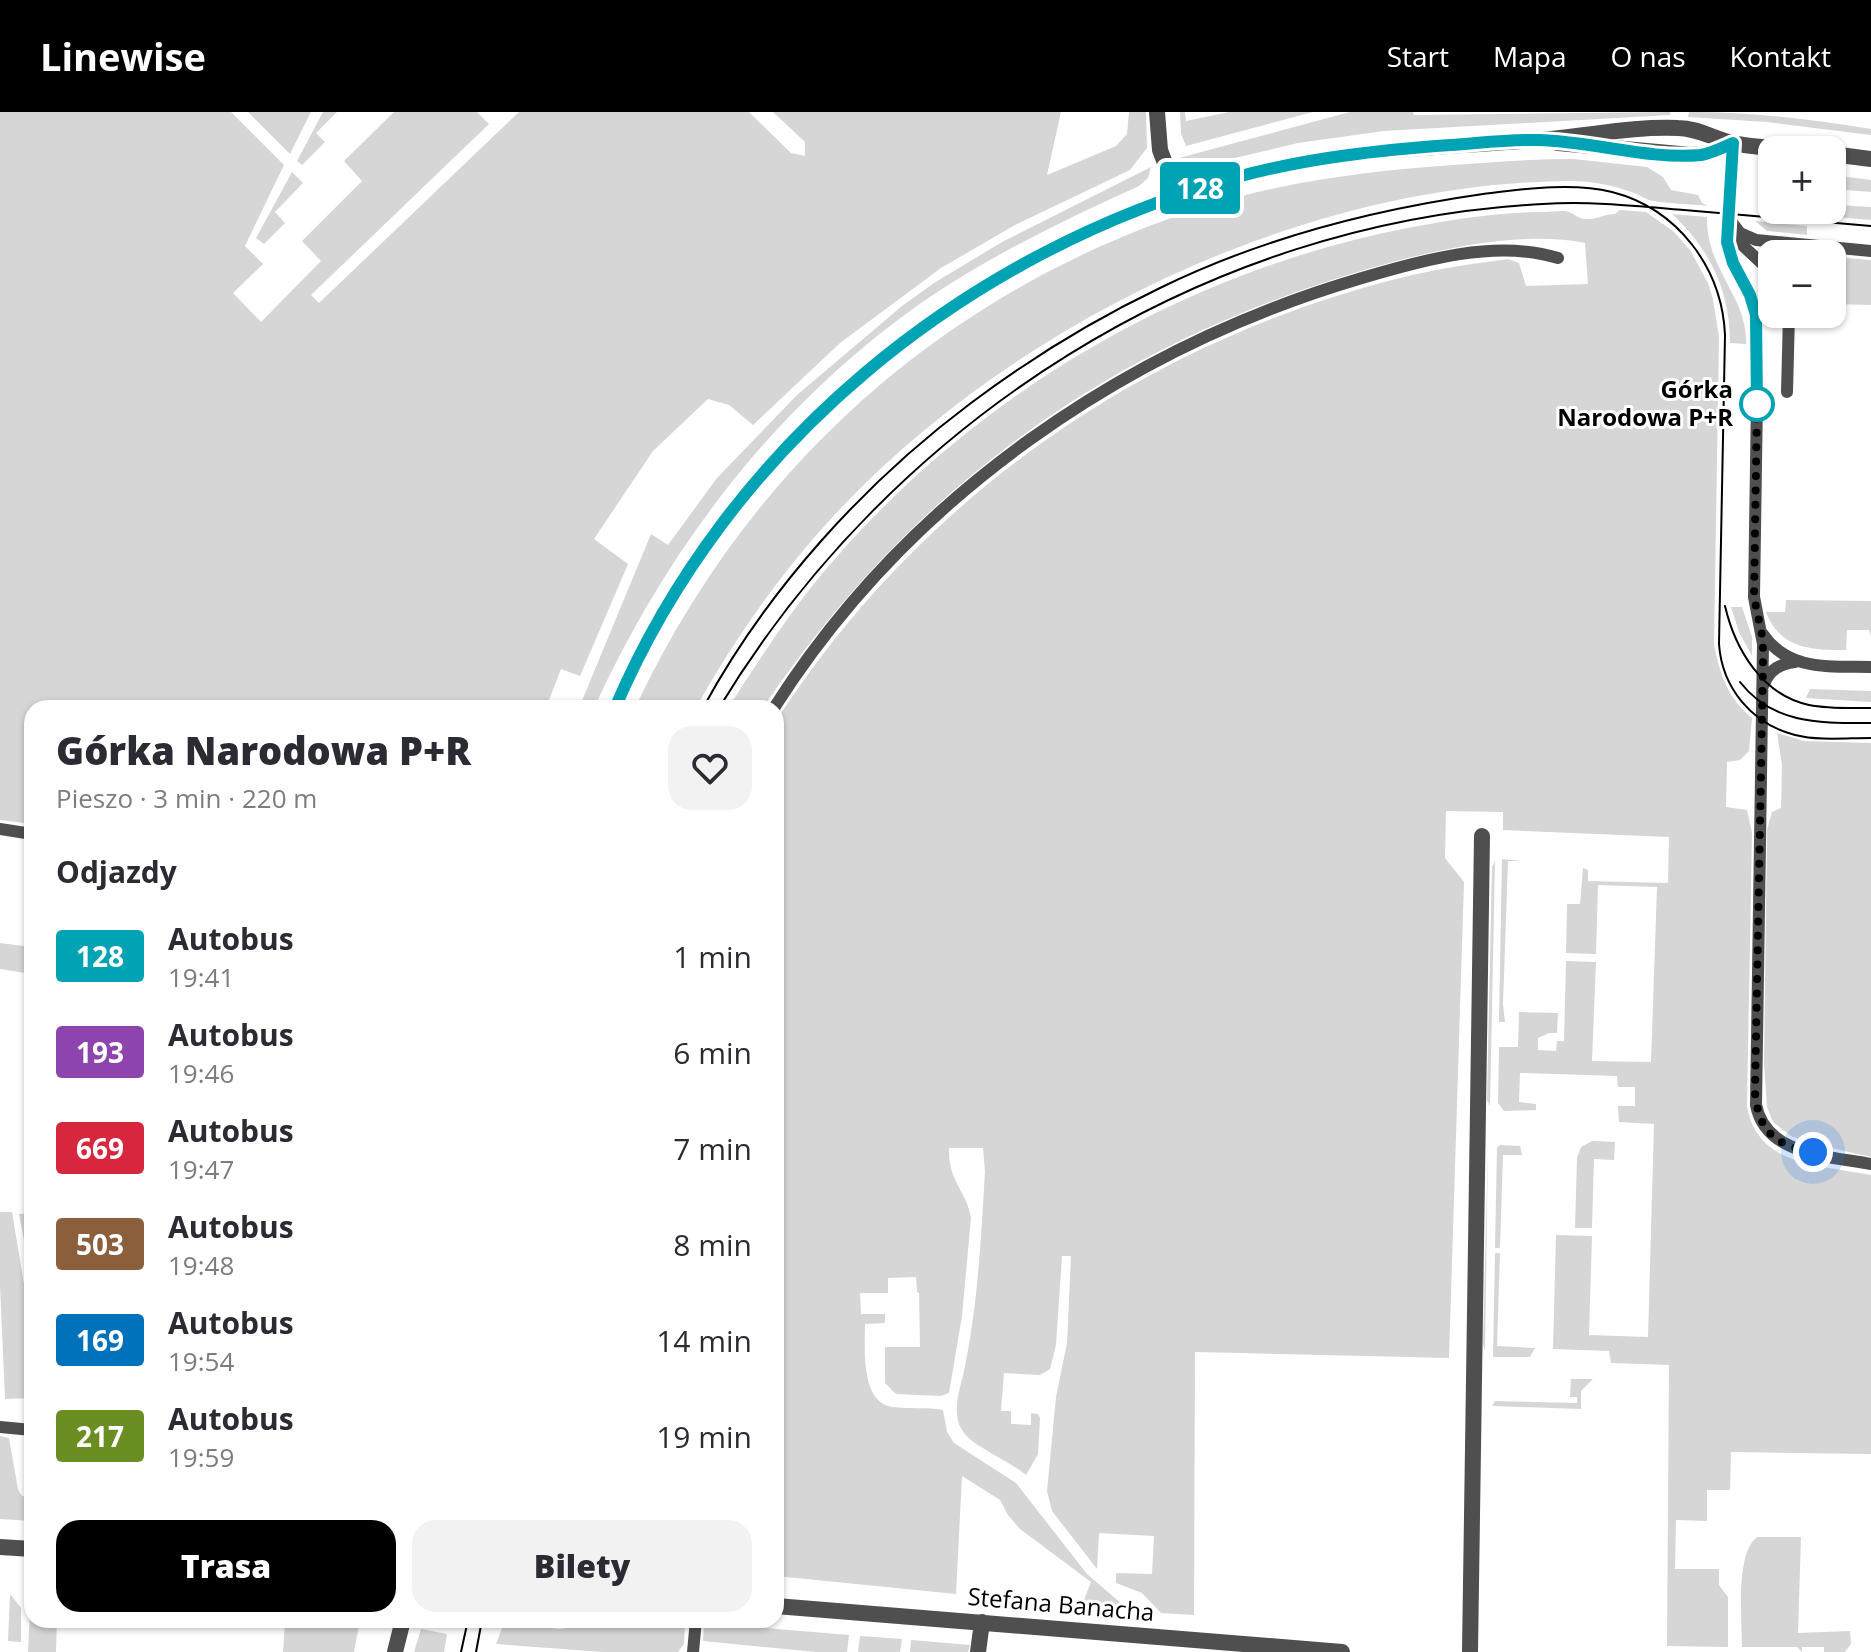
<!DOCTYPE html>
<html lang="pl">
<meta charset="utf-8">
<style>
:root{--surface:#fff;--page:#f2f2f3;--text:#2b2b33;--muted:#7c7c81;--accent:#000}
body{margin:0;font-family:"Open Sans",sans-serif;background:var(--page);color:var(--text);height:100vh;display:flex;flex-direction:column;font-size:30px;white-space:nowrap}
*{box-sizing:border-box;margin:0}
p{font-size:26px;color:var(--muted)}
.icon{flex:none;width:44px;height:44px;fill:none;stroke:currentColor;stroke-width:2;stroke-linecap:round;stroke-linejoin:round}
.map{position:relative;flex:1;overflow:hidden}
.side{position:absolute;left:24px;top:588px;width:760px;height:928px;display:flex;flex-direction:column;background:var(--surface);border-radius:24px;box-shadow:0 2px 6px #0004}
.side>*{flex:none}
.badge{padding:0 16px;border-radius:6px;font-size:28px;line-height:52px}
.controls{position:absolute;left:1758px;top:24px;display:grid;gap:16px}
.controls a{display:grid;place-items:center;width:88px;height:88px;border-radius:16px;background:var(--surface);box-shadow:0 2px 6px #0004;font-size:40px}
.you{position:absolute;width:40px;height:40px;margin:-20px;border:6px solid #fff;border-radius:50%;background:#1a73e8;box-shadow:0 0 0 12px #1a73e833}
.map>.badge{position:absolute;translate:-50% -50%;box-shadow:0 0 0 4px #fff}
h2{padding:0 32px;font-size:30px;line-height:72px}
.round{display:grid;place-items:center;flex:none;width:84px;height:84px;border-radius:24px;background:var(--page)}
.headline{display:flex;align-items:center;justify-content:space-between;height:136px;padding:0 32px}
h1{font-size:38px;font-weight:800;line-height:60px}
.action{display:flex;gap:16px;margin-top:auto;padding:16px 32px}
.action a{flex:1;height:92px;border-radius:24px;background:var(--accent);color:#fff;font-size:32px;font-weight:800;line-height:92px;text-align:center}
.action a+a{background:var(--page);color:var(--text)}
ul{padding:0;list-style:none}
li{display:flex;align-items:center;gap:24px;height:96px;padding:0 32px}
li div{flex:1}
li b{display:block;font-size:30px}
li em{font-style:normal}
li .badge{min-width:88px;font-weight:700;text-align:center}
header{display:flex;align-items:center;gap:48px;box-sizing:border-box;height:112px;padding:0 40px;background:var(--accent);color:#fff}
header strong{font-size:38px}
nav{display:flex;gap:44px;margin-inline-start:auto;font-size:28px}
.map>svg:first-child{display:block}
.green{fill:#d6d6d6}
.lines{fill:none;stroke-linecap:round;stroke-linejoin:round}
.service{stroke:#4f4f4f;stroke-width:12}
.minor{stroke:#4f4f4f;stroke-width:16}
.tram{stroke:#000;stroke-width:2}
.line-casing{stroke:#fff;stroke-width:18}
.line{stroke:#00a3b4;stroke-width:12}
.walk{stroke:#000;stroke-width:8;stroke-dasharray:0 14.4}
.stop-dot{fill:#fff;stroke:#00a3b4;stroke-width:4}
.labels{text-anchor:middle;stroke-width:6;stroke-linejoin:round;paint-order:stroke}
.stop-label{font-size:24px;font-weight:bold;fill:#000;stroke:#fff;text-anchor:end}
.street-label{font-size:24px;fill:#000;stroke:#fff}
</style>
<header>
<strong>Linewise</strong>
<nav><a>Start</a><a>Mapa</a><a>O nas</a><a>Kontakt</a></nav>
</header>
<div class="map">
<svg width="1871" height="1540" viewBox="0 0 1871 1540">
<rect width="100%" height="100%" fill="#fff"/>
<path class="green" d="M0,0H231L284,53L245,134L263,152L233,181L261,210L321,149L302,129L362,69L344,49L394,0H477L489,12L311,183L319,191L519,0H749L791,41L805,44V30L773,0H1061L1047,63L1116,34L1127,22L1129,0H1146L1147,36L1130,58L1015,113L941,156L840,231L753,313L729,293L708,287L653,339L594,427L628,452L580,564L561,557L546,596H32V712L0,708Z
M248,0H311L290,42Z
M323,0H337L316,21L325,30L302,53L297,49Z
M1180,0H1185L1186,9L1229,0H1313L1186,34L1181,22Z
M1350,0H1413L1414,3L1670,0V3L1384,19L1298,31L1201,54L1191,53L1179,46Z
M1689,0C1751,0 1810,7 1871,17V23L1767,10L1688,5Z
M1574,47L1647,55L1663,65L1671,78L1698,83L1702,91L1708,94C1690,92 1671,92 1653,89C1646,88 1639,82 1631,80C1612,73 1592,69 1572,69C1308,70 1022,206 842,395C784,456 736,524 696,596H635C748,355 944,180 1197,97C1280,70 1366,59 1453,53C1493,50 1533,47 1574,47Z
M1151,55L1148,66L1139,74C1064,108 989,144 921,191C775,294 668,435 594,596H579L651,422L668,433L717,366L797,283L902,194L934,171L1002,130Z
M292,60L303,71L275,100L285,111L264,132L256,126Z
M1832,63L1871,68V80L1832,77Z
M1837,93L1871,95V108L1833,105V96Z
M1620,98L1646,100L1673,119L1690,138L1708,171L1713,187L1719,225L1714,533C1720,563 1728,586 1752,606L1749,639L1740,648L1727,650L1726,695L1747,698L1752,721L1747,994C1757,1055 1822,1053 1871,1063V1342L1731,1340L1730,1378H1707V1409L1676,1408L1675,1457H1719V1473L1728,1485V1535L1667,1534L1669,1253L1611,1251L1609,1239L1553,1237L1556,1123L1592,1124L1589,1223L1648,1225L1654,1012L1619,1010L1618,994H1635V975H1618L1617,964L1520,961L1519,990L1536,992V998L1504,999L1498,991L1499,935H1518L1519,900L1558,901L1557,921H1549L1538,926V938L1556,939L1557,929H1564L1566,849L1596,850L1592,949L1651,950L1657,775L1598,773L1596,842L1566,841L1567,792H1580L1583,756L1588,758V769L1668,771L1669,725L1503,718V700L1446,699L1445,746L1464,770L1449,1246L1195,1240L1194,1503L1161,1501L1142,1481L1116,1471V1461L1152,1462L1154,1424L1099,1421L1097,1457L1052,1399L1047,1379L1056,1285L1067,1231L1071,1144H1062L1056,1233L1050,1257L1040,1263L1004,1261L1001,1299H1011V1312L1031,1313V1301L1038,1302L1040,1306L1038,1342L1026,1363C1010,1349 971,1334 962,1318C951,1301 960,1277 964,1259C978,1192 981,1127 985,1059L983,1036H949C948,1070 966,1077 971,1106L962,1204L949,1281L941,1284L896,1282L885,1271V1235H920L919,1181L917,1180L916,1165L888,1166V1181H860L861,1202H885V1211L865,1212C865,1235 860,1290 892,1295C909,1297 927,1295 943,1298L947,1320L954,1331L1016,1371L1087,1462L1129,1498L1082,1493L1091,1470L1020,1417L1008,1403L1000,1388L962,1364L956,1482L776,1464V609C920,386 1144,230 1400,166C1435,157 1472,152 1508,147L1519,151L1526,174L1588,172L1585,131C1520,118 1435,138 1371,156C1113,230 913,374 763,596H728C758,550 787,504 822,462C972,282 1189,156 1418,114C1460,106 1503,100 1545,100C1552,100 1563,98 1569,100C1575,102 1578,107 1586,107C1596,108 1604,102 1615,102Z
M1672,102L1707,105C1706,158 1748,185 1746,232L1730,231C1730,179 1710,137 1672,102Z
M1755,109L1807,114V123L1767,119Z
M1833,145L1871,148V193L1832,192Z
M1786,488L1871,489V525L1869,518H1847L1846,538C1812,538 1780,537 1766,500H1785Z
M1731,495H1742L1752,525V544L1739,520Z
M1810,577L1871,579V590L1806,586Z
M1777,621L1804,629L1871,631V1045L1809,1031L1791,1024L1773,1010L1767,995L1764,951L1767,718L1772,700L1781,696L1782,653Z
M1502,747L1522,749H1508L1503,892L1505,910H1499Z
M1495,749L1490,994L1487,988L1492,755Z
M0,831L32,835V862L0,857Z
M1592,1029L1615,1030L1614,1048L1594,1047L1592,1116H1575L1577,1046L1581,1035Z
M1500,1033L1520,1034L1522,1043H1503L1500,1136H1495L1497,1036Z
M1488,1034L1485,1239L1483,1232Z
M0,1100H12L25,1178H32V1286L5,1287L0,1173Z
M32,1101L31,1110L32,1170L19,1102Z
M1495,1141H1500L1497,1234L1535,1236L1530,1245H1493Z
M1571,1267H1593L1581,1279V1297L1492,1294L1495,1289L1577,1291V1285H1570Z
M0,1324L9,1326L18,1377L21,1383L32,1389V1409L0,1407Z
M1757,1425H1801L1798,1521L1850,1519L1851,1532L1845,1540H1824V1535H1802V1540L1797,1535H1742C1742,1508 1735,1442 1757,1425Z
M10,1482L21,1496V1530L8,1529Z
M30,1496H32V1508H57L56,1540H28Z
M285,1508H353V1512L359,1513L354,1540H283Z
M618,1508L685,1509L684,1532L678,1540H603L496,1532L504,1511L560,1517Z
M704,1511L849,1523L847,1540H816L703,1529Z
M421,1517L447,1522L444,1540H414Z
M860,1524L902,1527L900,1540H858Z
M911,1528L970,1533L968,1540H910Z"/>
<g class="lines">
<path class="service" d="M1733,31L1727,130L1733,151L1752,188L1758,220L1754,485L1763,532L1756,993C1766,1044 1830,1044 1871,1052
M1728,105L1740,121L1756,128L1871,139
M1731,119L1739,130L1772,161
M1787,280L1789,202
M1762,521C1788,560 1830,554 1871,555
M1764,572C1770,557 1780,552 1795,550
M774,596C908,385 1124,236 1362,166C1423,148 1496,127 1558,146
M0,717L32,722
M0,1315L32,1318
M693,1540L696,1508"/>
<path class="minor" d="M1157,0L1160,38L1177,83
M1558,31L1691,43L1711,41L1733,31
M1832,42L1871,47
M615,596C731,323 983,124 1269,57C1358,36 1447,35 1537,28C1585,25 1630,14 1678,16C1698,16 1714,27 1733,31C1753,36 1775,35 1796,38
M0,1435L32,1437
M776,1494L1342,1540
M395,1540L403,1508
M978,1540L982,1510
M1470,1540L1482,724"/>
<path class="tram" d="M1725,494C1735,537 1762,583 1809,593C1829,597 1851,596 1871,596
M1740,570C1773,613 1822,611 1871,611
M703,596C767,478 864,371 971,291C1031,246 1093,208 1160,176C1262,126 1371,98 1483,82C1524,77 1572,70 1612,80C1678,97 1722,156 1725,223L1719,532C1722,576 1752,612 1795,623C1819,629 1846,626 1871,626
M719,596C893,308 1204,109 1543,92C1590,89 1637,94 1684,98C1746,103 1809,109 1871,114
M461,1540L468,1508
M476,1540L482,1508"/>
</g>
<g class="lines">
<defs>
<path id="line" d="M615,596C727,334 964,140 1237,65C1307,46 1379,38 1451,33C1480,31 1510,27 1539,28C1590,29 1650,48 1701,43C1712,41 1722,36 1733,31L1727,130L1733,151L1750,183L1756,203L1757,292"/>
</defs>
<use href="#line" class="line-casing"/>
<use href="#line" class="line"/>
<path class="walk" d="M1757,292L1754,485L1763,528V550L1755,981C1759,1020 1775,1033 1813,1040"/>
</g>
<circle class="stop-dot" cx="1757" cy="292" r="16"/>
<g class="labels">
<g class="stop-label">
<text x="1733" y="286">Górka<tspan x="1733" dy="28">Narodowa P+R</tspan></text>
</g>
<g class="street-label">
<text transform="translate(1061 1493) rotate(5)" y="8">Stefana Banacha</text>
</g>
</g>
</svg>
<div class="controls">
<a>+</a>
<a>−</a>
</div>
<div class="you" style="left:1813px;top:1040px"></div>
<b class="badge" style="left:1200px;top:76px;background:#00a3b4;color:#fff">128</b>
<section class="side">
<div class="headline"><div><h1>Górka Narodowa P+R</h1><p>Pieszo · 3 min · 220 m</p></div><a class="round"><svg class="icon" aria-label="heart" viewBox="0 0 24 24"><path d="M12 20l-8-8c-3-5 5-10 8-4 3-6 11-1 8 4z"/></svg></a></div>
<h2>Odjazdy</h2>
<ul>
<li><span class="badge" style="background:#00a3b4;color:#fff">128</span><div><b>Autobus</b><p>19:41</p></div><em>1 min</em></li>
<li><span class="badge" style="background:#8e44ad;color:#fff">193</span><div><b>Autobus</b><p>19:46</p></div><em>6 min</em></li>
<li><span class="badge" style="background:#d7263d;color:#fff">669</span><div><b>Autobus</b><p>19:47</p></div><em>7 min</em></li>
<li><span class="badge" style="background:#8b5e3c;color:#fff">503</span><div><b>Autobus</b><p>19:48</p></div><em>8 min</em></li>
<li><span class="badge" style="background:#0072bc;color:#fff">169</span><div><b>Autobus</b><p>19:54</p></div><em>14 min</em></li>
<li><span class="badge" style="background:#6b8e23;color:#fff">217</span><div><b>Autobus</b><p>19:59</p></div><em>19 min</em></li>
</ul>
<div class="action"><a>Trasa</a><a>Bilety</a></div>
</section>
</div>
